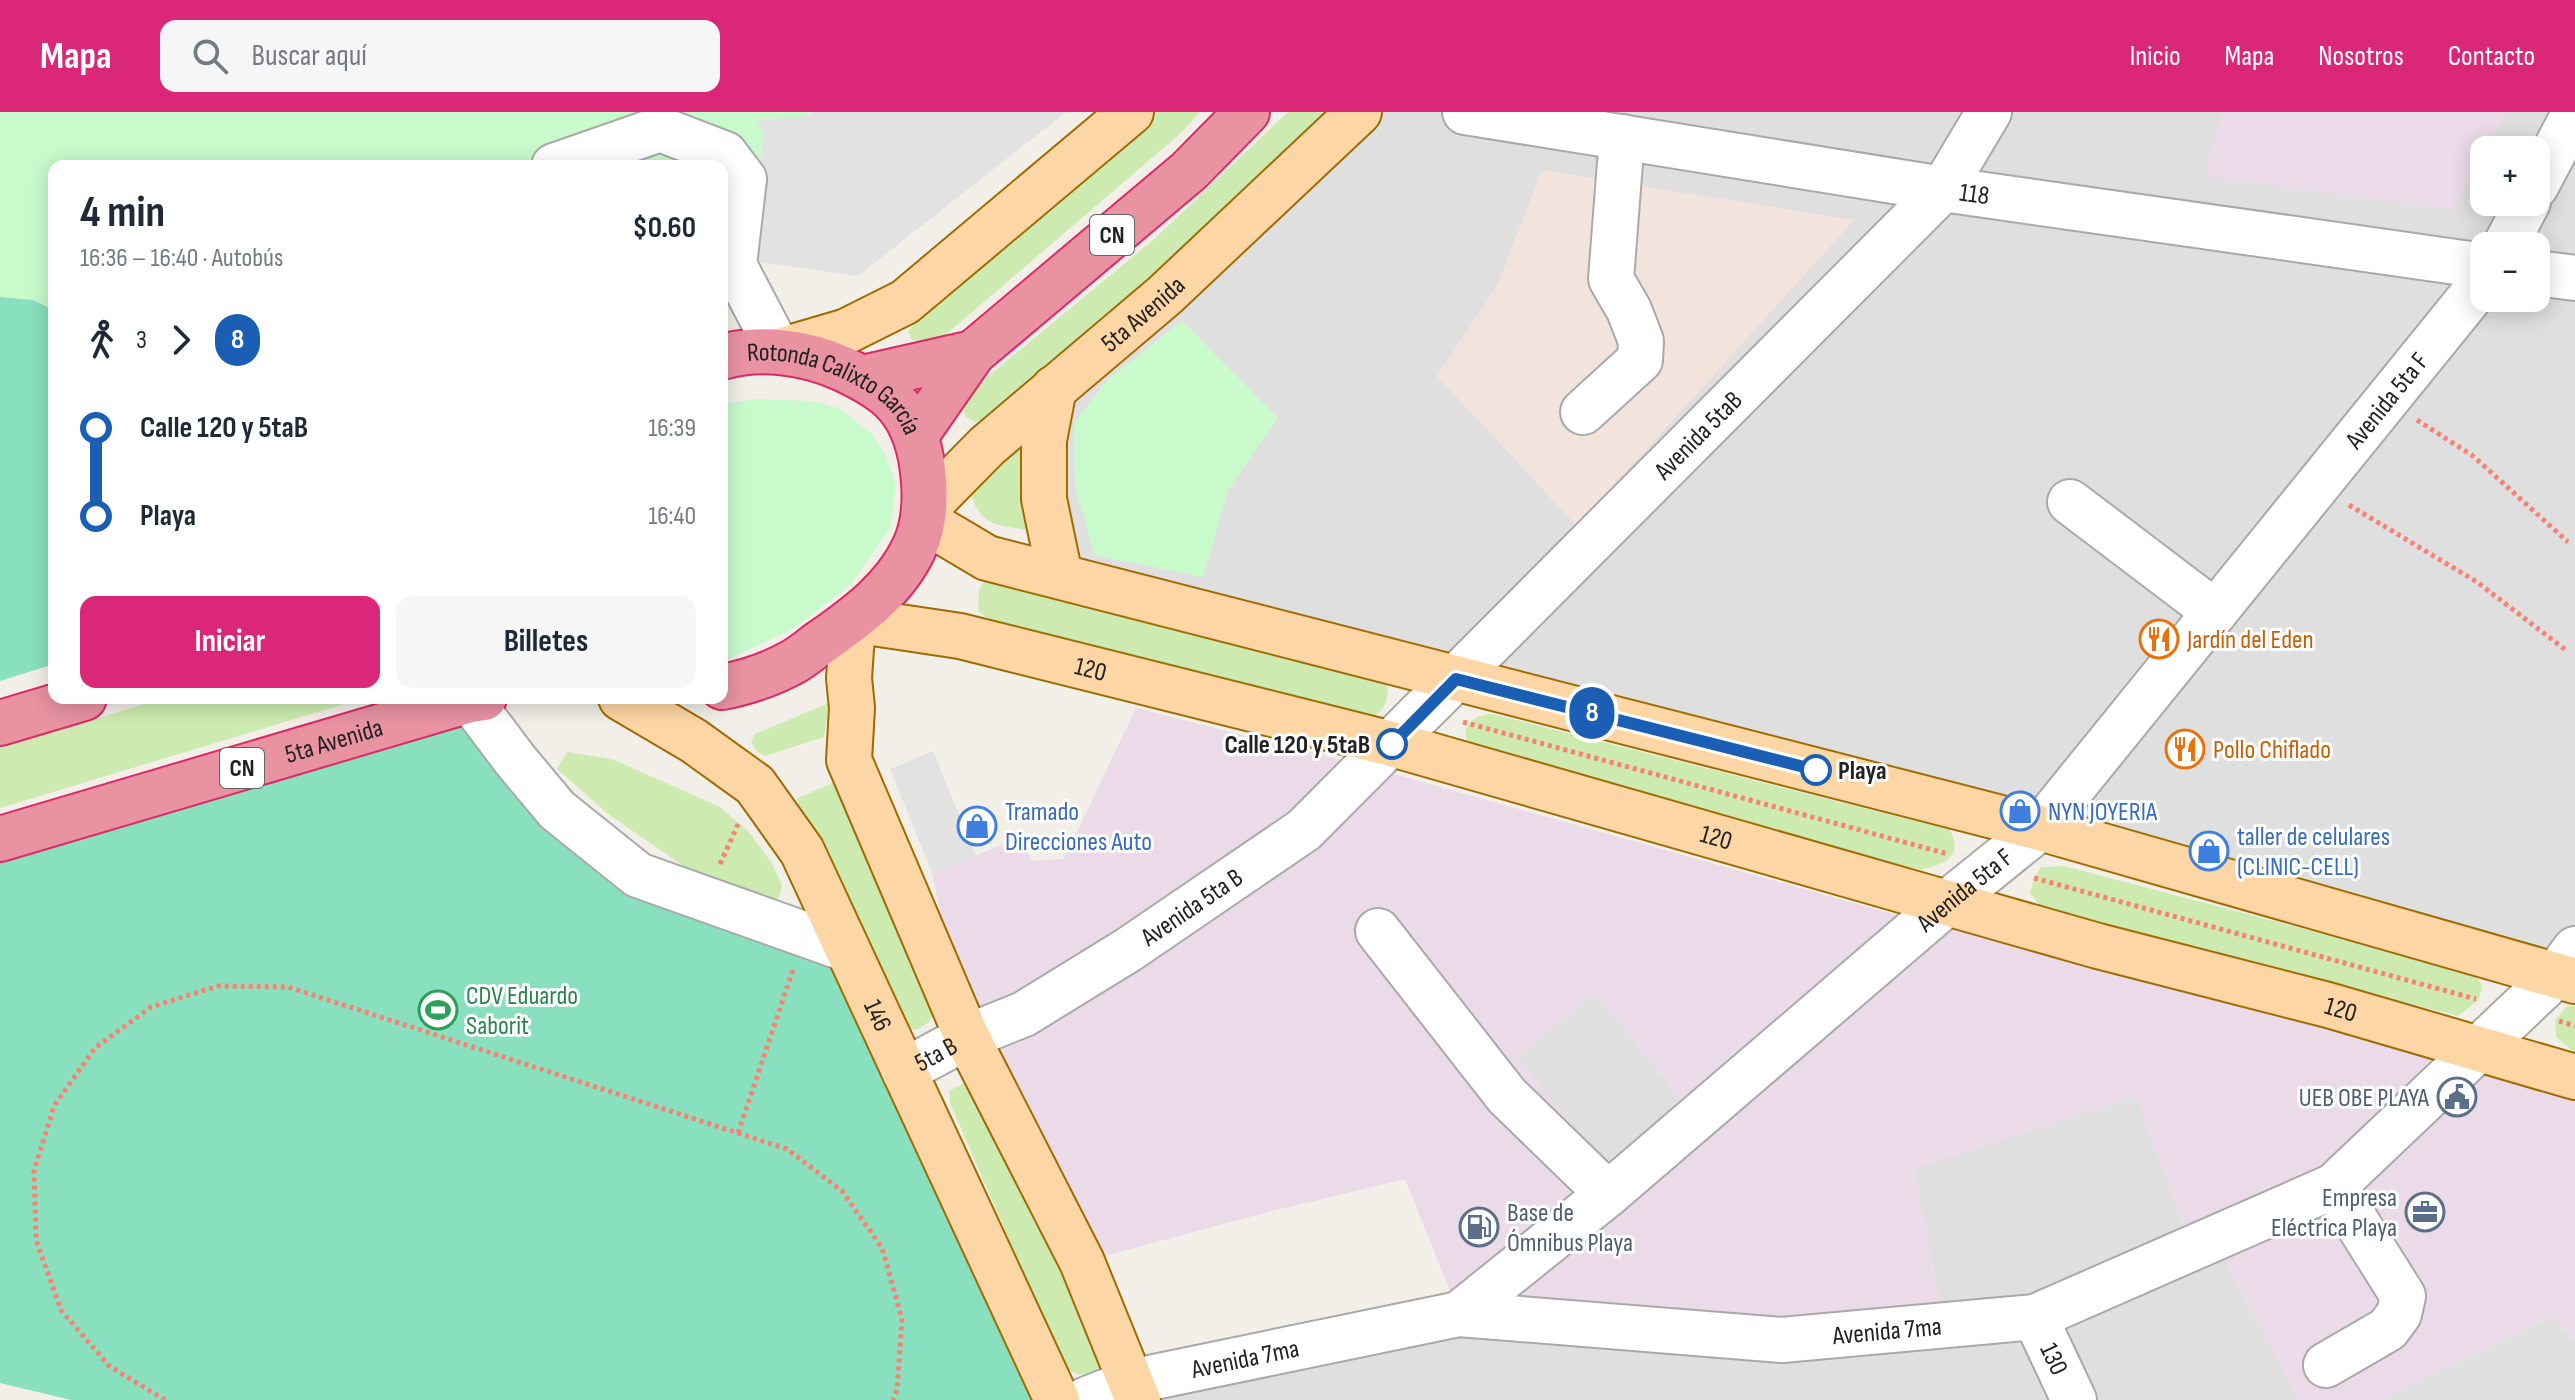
<!DOCTYPE html>
<html lang="es">
<meta charset="utf-8">
<style>
:root{--surface:#fff;--page:#f6f6f7;--text:#1f2937;--muted:#747a83;--accent:#db2777}
body{margin:0;font-family:"Sofia Sans Condensed",sans-serif;background:var(--page);color:var(--text);height:100vh;display:flex;flex-direction:column;font-size:30px;white-space:nowrap}
*{box-sizing:border-box;margin:0}
p{font-size:26px;color:var(--muted)}
.icon{flex:none;width:44px;height:44px;fill:none;stroke:currentColor;stroke-width:2;stroke-linecap:round;stroke-linejoin:round}
.map{position:relative;flex:1;overflow:hidden}
.details{position:absolute;left:48px;top:48px;width:680px;height:544px;display:flex;flex-direction:column;background:var(--surface);border-radius:16px;box-shadow:0 4px 20px #0003}
.details>*{flex:none}
.badge{padding:0 16px;border-radius:26px;font-size:28px;line-height:52px}
.tools{position:absolute;left:2470px;top:24px;display:grid;gap:16px}
.tools a{display:grid;place-items:center;width:80px;height:80px;border-radius:16px;background:var(--surface);box-shadow:0 4px 20px #0003;font-size:40px}
.map>.badge{position:absolute;translate:-50% -50%;box-shadow:0 0 0 4px #fff}
.legs{display:flex;align-items:center;gap:12px;height:88px;padding:0 32px;font-size:26px}
.legs p{margin-inline-start:auto}
.summary{display:flex;align-items:center;justify-content:space-between;height:136px;padding:0 32px}
h1{font-size:44px;font-weight:700;line-height:60px}
.cta{display:flex;gap:16px;margin-top:auto;padding:16px 32px}
.cta a{flex:1;height:92px;border-radius:16px;background:var(--accent);color:#fff;font-size:32px;font-weight:700;line-height:92px;text-align:center}
.cta a+a{background:var(--page);color:var(--text)}
ul{padding:0 32px;list-style:none}
li{display:flex;align-items:center;gap:28px;height:88px;font-size:30px}
li i{display:grid;place-items:center;width:12px;height:100%;margin:0 10px;background:currentColor}
li i::after{content:'';width:20px;height:20px;margin:-10px;border:6px solid;border-radius:50%;background:var(--surface)}
li p{margin-inline-start:auto}
li:first-child i{background:linear-gradient(#0000 50%,currentColor 0)}
li:last-child i{background:linear-gradient(currentColor 50%,#0000 0)}
header{display:flex;align-items:center;gap:48px;box-sizing:border-box;height:112px;padding:0 40px;background:var(--accent);color:#fff}
header strong{font-size:38px}
nav{display:flex;gap:44px;margin-inline-start:auto;font-size:28px}
.search{width:560px;height:72px;background:var(--page);display:flex;align-items:center;gap:20px;box-sizing:border-box;padding:0 28px;border-radius:16px;color:var(--muted);font-size:30px}
.map>svg:first-child{display:block}
.residential{fill:#e0dfdf;fill-rule:evenodd}
.industrial{fill:#ebdbe8}
.military{fill:#f3e3dd}
.grass{fill:#cdebb0}
.park{fill:#c8facc}
.pitch{fill:#88e0be}
.parking{fill:#e2e2e2}
.lines{fill:none;stroke-linecap:round;stroke-linejoin:round}
.minor-casing{stroke:#a9a9a9;stroke-width:48}
.major-casing{stroke:#a06b00;stroke-width:48}
.highway-casing{stroke:#dc2a67;stroke-width:48}
.path{stroke:#fa8072;stroke-width:5;stroke-dasharray:4 4;stroke-linecap:butt}
.minor{stroke:#fff;stroke-width:44}
.major{stroke:#fcd6a4;stroke-width:44}
.highway{stroke:#e892a2;stroke-width:44}
.line-1-casing{stroke:#fff;stroke-width:18}
.line-1{stroke:#1a5fb4;stroke-width:12}
.stop-1-dot{fill:#fff;stroke:#1a5fb4;stroke-width:4}
.labels{text-anchor:middle;stroke-width:6;stroke-linejoin:round;paint-order:stroke}
.shield{fill:#fff;stroke:#646464;stroke-width:2}
.shield-label{font-size:24px;font-weight:bold;fill:#222}
.street-label{font-size:26px;fill:#222;stroke:#fff}
.food-label{font-size:26px;fill:#c56008;stroke:#fff;text-anchor:start}
.stop-label{font-size:26px;font-weight:bold;fill:#222;stroke:#fff;text-anchor:end}
.shop-label{font-size:26px;fill:#366cbe;stroke:#fff;text-anchor:start}
.leisure-label{font-size:26px;fill:#27864d;stroke:#fff;text-anchor:start}
.service-label{font-size:26px;fill:#4e5e75;stroke:#fff;text-anchor:end}
</style>
<header>
<strong>Mapa</strong>
<div class="search"><svg class="icon" aria-label="search" viewBox="0 0 24 24"><circle cx="10" cy="10" r="6"/><path d="M15 15l6 6"/></svg>Buscar aquí</div>
<nav><a>Inicio</a><a>Mapa</a><a>Nosotros</a><a>Contacto</a></nav>
</header>
<div class="map">
<svg width="2575" height="1288" viewBox="0 0 2575 1288">
<rect width="100%" height="100%" fill="#f2efe9"/>
<path class="residential" d="M1359,0H2575V869L1060,464L1054,276ZM2484,38H2536V90H2484ZM2484,134H2536V186H2484Z
M1595,881L1686,992L1606,1056L1516,945Z
M2136,984L2192,1136L2214,1127L2299,1288H1138L1459,1202L1944,1212L1914,1057Z
M2552,1204L2575,1229V1288H2381Z"/>
<path class="industrial" d="M2222,0H2507L2486,38H2484V42L2454,98L2205,64Z
M1136,596L1380,658L1904,805L1686,992L1595,881L1516,945L1606,1056L1947,791L2575,965V1229L2552,1204L2381,1288H2299L2214,1127L2192,1136L2136,984L1914,1057L1944,1213L1459,1202L1405,1067L1268,1100L1082,1150L967,925L932,761L1022,725L1031,749L1064,747Z"/>
<path class="military" d="M1542,58L1854,108L1577,414L1437,264L1497,174Z"/>
<path class="grass" d="M1158,0H1200L1181,21L943,225L926,230L912,228L908,219L918,208Z
M1288,0H1321V11L1206,122L987,306L975,310L965,304L963,289L970,279L1152,129Z
M1030,323L1033,419C1001,413 980,417 971,381L984,359Z
M986,468L1378,566L1388,575C1387,597 1381,602 1361,610L991,509L978,499L979,477Z
M164,586H364L0,696V636Z
M829,591L824,625L765,644L757,640L751,630L755,622Z
M1492,602L1950,718C1964,746 1945,751 1921,758L1469,640C1461,617 1467,604 1492,602Z
M567,640L612,647L720,695L748,719L771,750L782,773L779,785L770,790L685,755L608,702L557,657Z
M839,668L936,899L929,910L917,918L905,916L796,687Z
M2064,754L2475,862L2482,874L2479,888L2458,904L2042,797L2030,781L2034,766L2041,755Z
M2567,894H2575V941L2556,925L2555,908Z
M982,968L1098,1239L1100,1254L1098,1261C1082,1265 1076,1263 1064,1254L950,991L949,979L968,969Z"/>
<path class="park" d="M0,0H813L764,23L745,148L722,54H54V198L33,188L0,185Z
M1182,209L1278,306L1228,378L1203,465L1094,443L1075,374L1074,311L1107,268Z
M755,287L813,289L840,297L874,324L887,346L896,374L890,417L849,474L791,518L722,550V293Z"/>
<path class="pitch" d="M0,185L33,188L54,198V552L0,569Z
M470,588L638,763L846,837L1057,1288H71L0,1271V727Z"/>
<path class="parking" d="M813,0H1066L858,164L745,148L764,23L756,8L808,4Z
M933,639L976,744L932,761L890,657Z"/>
<g class="lines">
<defs>
<g id="minor">
<path id="s1" d="M1465,0L1943,77L2484,154"/>
<path d="M554,54L660,17L725,42L744,67L734,153L779,239"/>
<path d="M2536,74L2575,0"/>
<path d="M2505,134L2528,90"/>
<path d="M2536,161L2575,166"/>
<path d="M1583,300L1640,248L1641,229L1629,198L1611,167L1622,25"/>
<path d="M2070,390L2215,500"/>
<path d="M470,588L516,649L557,698L638,763L846,837"/>
<path d="M1378,819L1507,984L1608,1082"/>
<path id="s2" d="M904,959L967,925L1024,902L1128,838L1304,718L1943,77L1989,0"/>
<path id="s3" d="M1459,1202L1608,1082L1947,791L2040,716L2484,168"/>
<path id="s4" d="M2035,1205L2074,1288"/>
<path d="M2326,1253L2388,1217L2399,1202L2403,1184L2334,1074"/>
<path id="s5" d="M1085,1288L1130,1270L1459,1202L1782,1228L2035,1205L2334,1074L2555,864L2575,837"/>
</g>
<g id="major">
<path d="M779,239L847,219L905,190L1131,0"/>
<path d="M1054,276L1044,328V387L1060,464"/>
<path id="s6" d="M924,398L987,334L1165,183L1359,0"/>
<path d="M923,408L987,446L2040,716L2575,869"/>
<path id="s7" d="M621,586L694,629L755,673L802,739L1057,1288"/>
<path id="s8" d="M1138,1288L1082,1150L967,925L849,648L852,596L849,566L853,508L960,524L1392,632L1947,791L2098,834L2328,893L2575,965"/>
</g>
<g id="highway">
<path id="s9" d="M722,245C760,234 805,240 841,256C887,277 911,295 921,346C926,375 927,409 914,436C895,477 857,505 821,530C811,537 801,546 791,551C771,562 744,571 722,575"/>
<path d="M863,266L973,241"/>
<path d="M916,323L973,241L1189,59L1247,0"/>
<path d="M0,611L84,586"/>
<path id="s10" d="M0,727L470,588L484,586"/>
</g>
</defs>
<use href="#minor" class="minor-casing"/>
<use href="#major" class="major-casing"/>
<use href="#highway" class="highway-casing"/>
<path class="path" d="M2417,308L2473,344L2568,430
M2349,393L2477,470L2567,539
M1463,610L1948,742
M720,752L739,710
M2034,766L2476,887
M2559,909L2575,914
M738,1021L794,855
M165,1288L109,1254L61,1198L36,1128L34,1059L54,994L95,936L151,895L218,874L288,875L787,1037L842,1079L882,1136L902,1207L897,1278L893,1288"/>
<use href="#minor" class="minor"/>
<use href="#major" class="major"/>
<use href="#highway" class="highway"/>
</g>
<g class="lines">
<defs>
<path id="line-1" d="M1392,632L1456,567L1816,658"/>
</defs>
<use href="#line-1" class="line-1-casing"/>
<use href="#line-1" class="line-1"/>
</g>
<defs>
<symbol id="restaurant-ring" viewBox="-11 -11 22 22"><circle r="9.5" fill="#fff" stroke="#e8710a" stroke-width="1.5"/><path d="M-5-6h1v4h1v-4h1v4h1v-4h1v5L-1.5 .5V6h-2V.5L-5-1ZM5-6V6H3V1.5H1.5Q1.5-4 5-6Z" fill="#e8710a"/></symbol>
<symbol id="shop-ring" viewBox="-11 -11 22 22"><circle r="9.5" fill="#fff" stroke="#3f7fe0" stroke-width="1.5"/><path d="M-5-2.5h2.3a2.7 3.5 0 0 1 5.4 0H5L5.5 6h-11ZM-1.5-2.5h3a1.5 2.3 0 0 0-3 0Z" fill="#3f7fe0"/></symbol>
<symbol id="stadium-ring" viewBox="-11 -11 22 22"><circle r="9.5" fill="#fff" stroke="#2e9e5b" stroke-width="1.5"/><path d="M0-5a6.5 5 0 1 0 0 10a6.5 5 0 1 0 0-10ZM-3.5-1.8h7v3.6h-7Z" fill="#2e9e5b"/></symbol>
<symbol id="civic-ring" viewBox="-11 -11 22 22"><circle r="9.5" fill="#fff" stroke="#5c6f8a" stroke-width="1.5"/><path d="M-.6-6.5H3V-4.5H.6V-3L4-1V1h2V6H-6V1h2V-1L-.6-3ZM-1.2 2.5V6h2.4V2.5Z" fill="#5c6f8a"/></symbol>
<symbol id="office-ring" viewBox="-11 -11 22 22"><circle r="9.5" fill="#fff" stroke="#5c6f8a" stroke-width="1.5"/><path d="M-6-3h4V-5.5h4V-3h4V5H-6ZM-1-4.5V-3h2v-1.5ZM-6 0V1H6V0Z" fill="#5c6f8a"/></symbol>
<symbol id="fuel-ring" viewBox="-11 -11 22 22"><circle r="9.5" fill="#fff" stroke="#5c6f8a" stroke-width="1.5"/><path d="M-5.5-6h7V0h2V4h1.3V-2.5L3-4.5l.8-.8L6-3V5H2.5V1h-1V6h-7ZM-4.2-4.7v3.2H.2V-4.7Z" fill="#5c6f8a"/></symbol>
</defs>
<g fill-rule="evenodd">
<use href="#restaurant-ring" x="2137" y="505" width="44" height="44"/>
<use href="#restaurant-ring" x="2163" y="615" width="44" height="44"/>
<use href="#shop-ring" x="1998" y="677" width="44" height="44"/>
<use href="#shop-ring" x="955" y="692" width="44" height="44"/>
<use href="#shop-ring" x="2187" y="717" width="44" height="44"/>
<use href="#stadium-ring" x="416" y="876" width="44" height="44"/>
<use href="#civic-ring" x="2435" y="963" width="44" height="44"/>
<use href="#office-ring" x="2403" y="1078" width="44" height="44"/>
<use href="#fuel-ring" x="1457" y="1093" width="44" height="44"/>
</g>
<g class="stop-1-dot">
<circle cx="1392" cy="632" r="14"/>
<circle cx="1816" cy="658" r="14"/>
</g>
<g class="labels">
<g class="shield">
<rect x="1090" y="103" width="44" height="40" rx="6"/>
<rect x="220" y="636" width="44" height="40" rx="6"/>
</g>
<g class="shield-label">
<text x="1112" y="131">CN</text>
<text x="242" y="664">CN</text>
</g>
<g class="street-label">
<text dy="9" stroke="none"><textPath href="#s1" startOffset="516">118</textPath></text>
<text dy="9" stroke="none"><textPath href="#s6" startOffset="294">5ta Avenida</textPath></text>
<text dy="9" stroke="none"><textPath href="#s9" startOffset="124">Rotonda Calixto García</textPath></text>
<text dy="9" stroke="none"><textPath href="#s3" startOffset="1308">Avenida 5ta F</textPath></text>
<text dy="9" stroke="none"><textPath href="#s2" startOffset="1026">Avenida 5taB</textPath></text>
<text dy="9" stroke="none"><textPath href="#s8" startOffset="1086">120</textPath></text>
<text dy="9" stroke="none"><textPath href="#s10" startOffset="348">5ta Avenida</textPath></text>
<text dy="9" stroke="none"><textPath href="#s8" startOffset="1734">120</textPath></text>
<text dy="9" stroke="none"><textPath href="#s3" startOffset="660">Avenida 5ta F</textPath></text>
<text dy="9" stroke="none"><textPath href="#s2" startOffset="332">Avenida 5ta B</textPath></text>
<text dy="9" stroke="none"><textPath href="#s8" startOffset="2382">120</textPath></text>
<text dy="9" stroke="none"><textPath href="#s7" startOffset="422">146</textPath></text>
<text dy="9" stroke="none"><textPath href="#s2" startOffset="36">5ta B</textPath></text>
<text dy="9" stroke="none"><textPath href="#s5" startOffset="814">Avenida 7ma</textPath></text>
<text dy="9" stroke="none"><textPath href="#s5" startOffset="166">Avenida 7ma</textPath></text>
<text dy="9" stroke="none"><textPath href="#s4" startOffset="46">130</textPath></text>
</g>
<g class="food-label">
<text x="2187" y="536">Jardín del Eden</text>
<text x="2213" y="646">Pollo Chiflado</text>
</g>
<g class="stop-label">
<text x="1370" y="641">Calle 120 y 5taB</text>
<text x="1838" y="667" text-anchor="start">Playa</text>
</g>
<g class="shop-label">
<text x="1005" y="708">Tramado<tspan x="1005" dy="30">Direcciones Auto</tspan></text>
<text x="2048" y="708">NYN JOYERIA</text>
<text x="2237" y="733">taller de celulares<tspan x="2237" dy="30">(CLINIC-CELL)</tspan></text>
</g>
<g class="leisure-label">
<text x="466" y="892">CDV Eduardo<tspan x="466" dy="30">Saborit</tspan></text>
</g>
<g class="service-label">
<text x="2429" y="994">UEB OBE PLAYA</text>
<text x="2397" y="1094">Empresa<tspan x="2397" dy="30">Eléctrica Playa</tspan></text>
<text x="1507" y="1109" text-anchor="start">Base de<tspan x="1507" dy="30">Ómnibus Playa</tspan></text>
</g>
</g>
</svg>
<div class="tools">
<a>+</a>
<a>−</a>
</div>
<b class="badge" style="left:1592px;top:601px;background:#1a5fb4;color:#fff">8</b>
<section class="details">
<div class="summary"><div><h1>4 min</h1><p>16:36 – 16:40 · Autobús</p></div><b>$0.60</b></div>
<div class="legs"><svg class="icon" aria-label="walk" viewBox="0 0 24 24"><circle cx="13" cy="4" r="2"/><path d="M13 8l-2 6 4 7M11 14l-3 7M7 12l3-4h3l4 4"/></svg>3<svg class="icon" aria-label="forward" viewBox="0 0 24 24"><path d="M9 5l7 7-7 7"/></svg><b class="badge" style="background:#1a5fb4;color:#fff">8</b></div>
<ul>
<li><i style="color:#1a5fb4"></i><b>Calle 120 y 5taB</b><p>16:39</p></li>
<li><i style="color:#1a5fb4"></i><b>Playa</b><p>16:40</p></li>
</ul>
<div class="cta"><a>Iniciar</a><a>Billetes</a></div>
</section>
</div>
